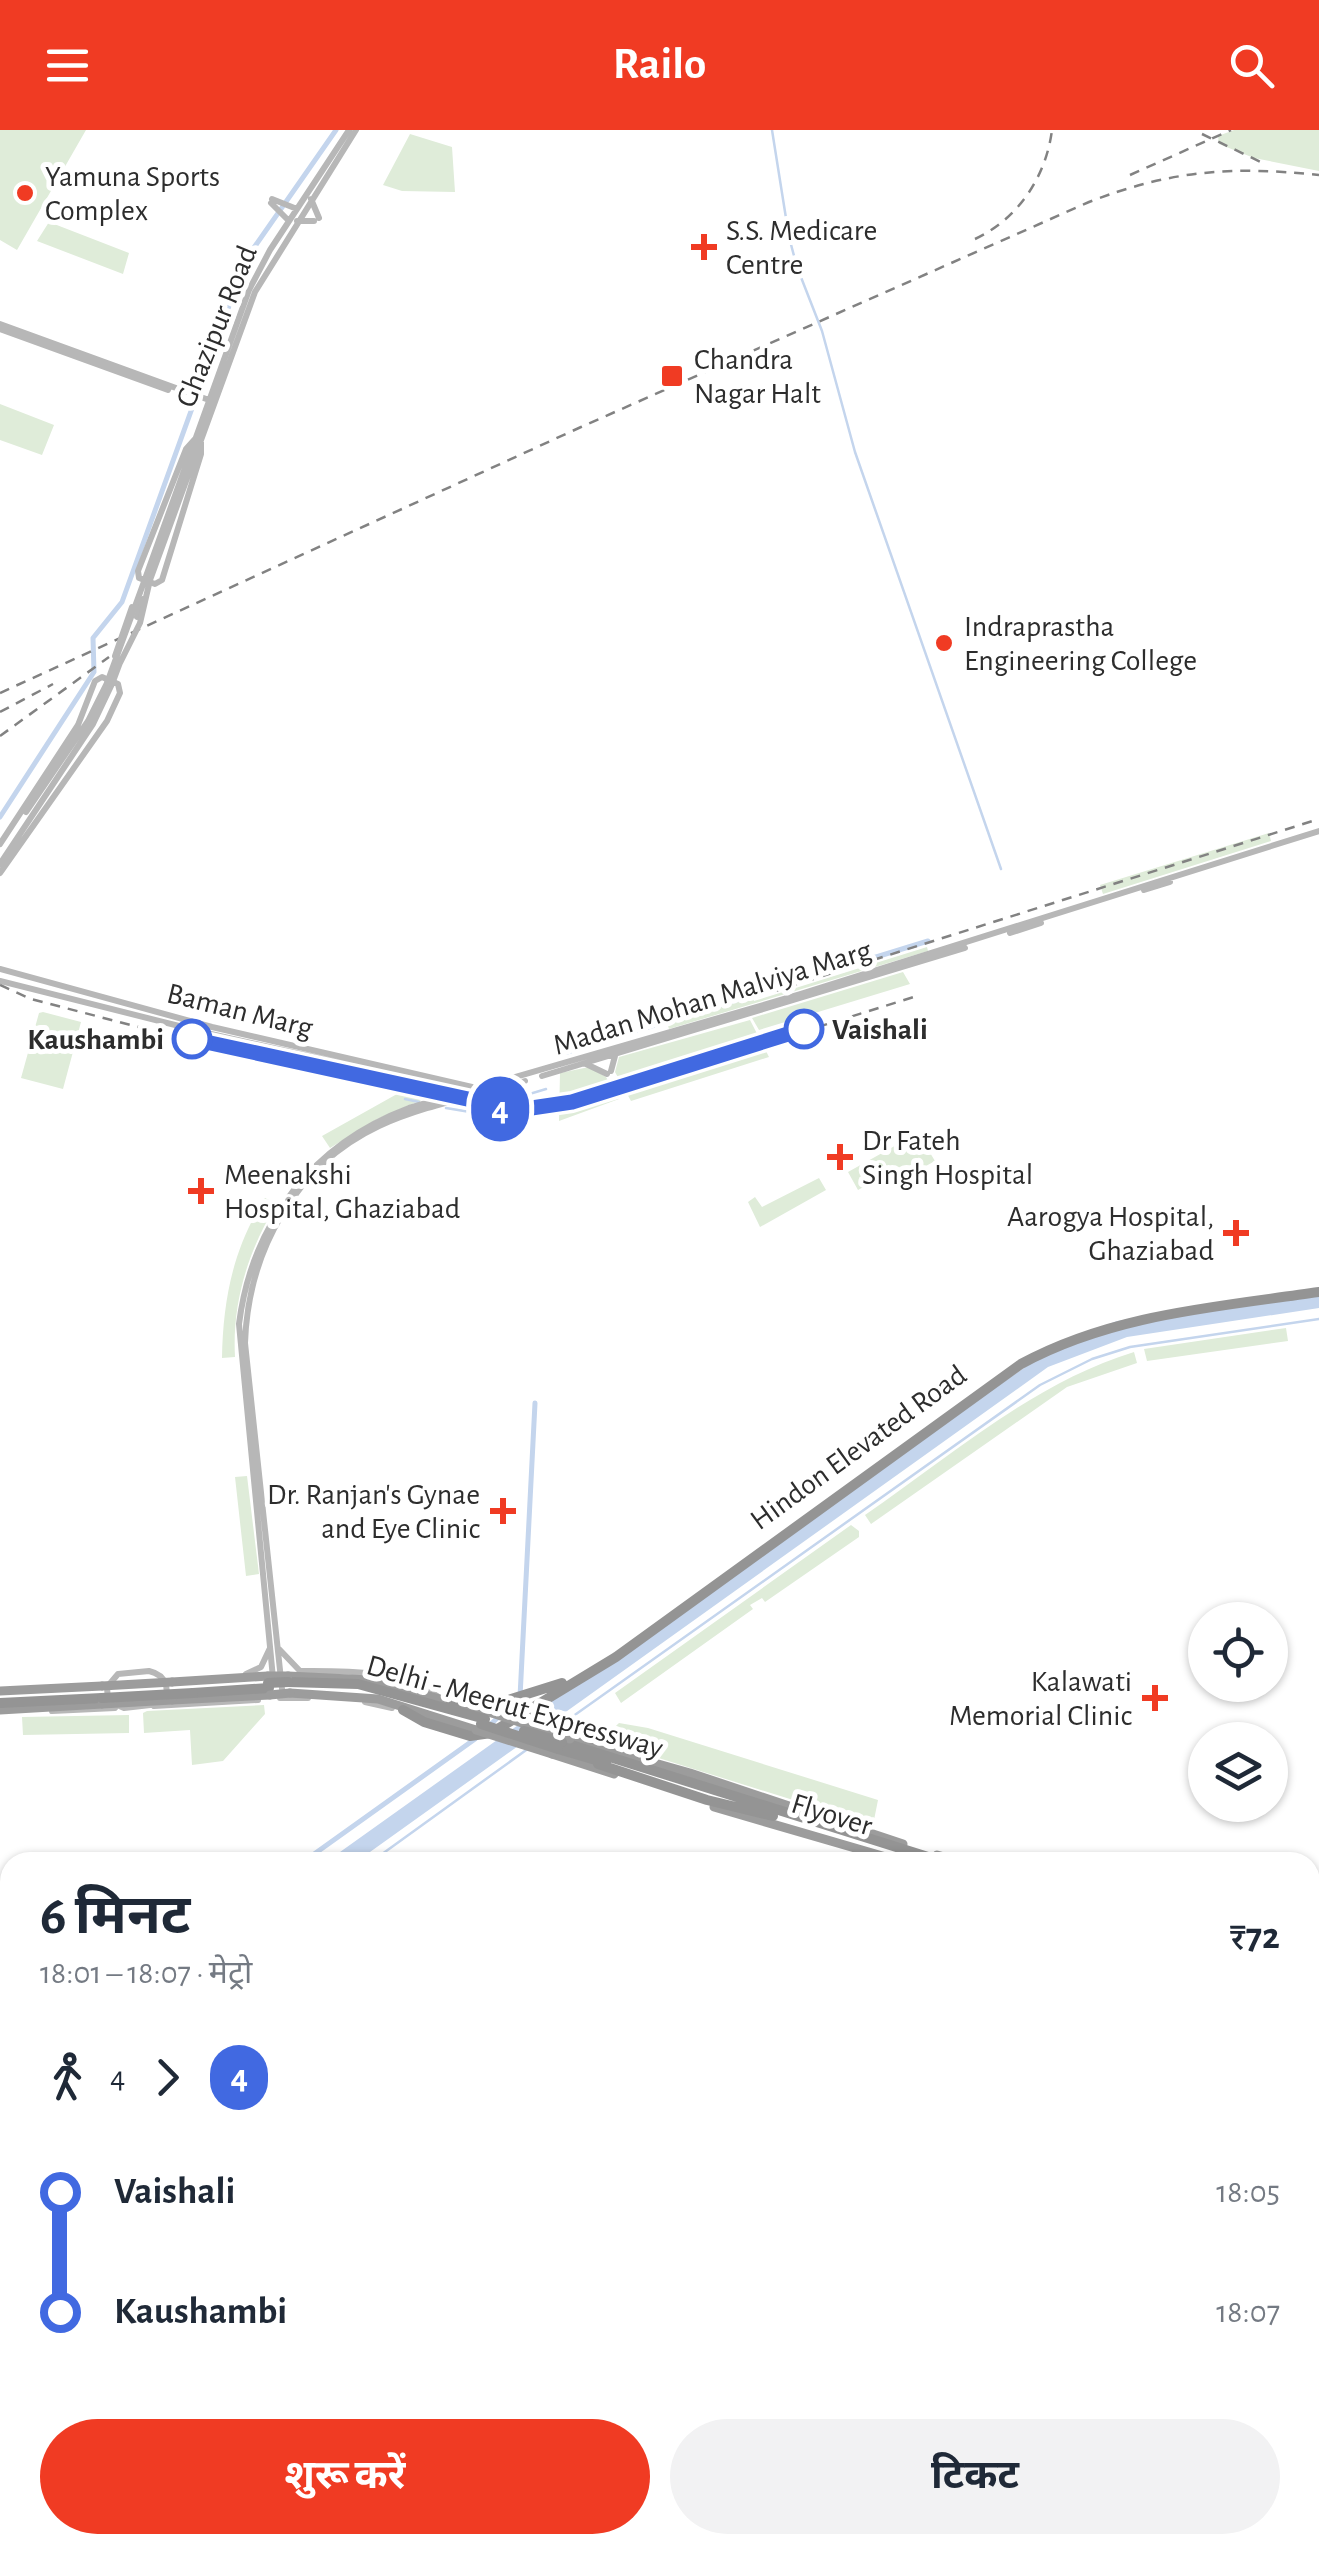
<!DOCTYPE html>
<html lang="hi">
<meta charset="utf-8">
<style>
:root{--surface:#fff;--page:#f2f2f3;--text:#1f2937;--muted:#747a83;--accent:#f03b23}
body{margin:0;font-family:"Alegreya Sans","Noto Sans Devanagari",sans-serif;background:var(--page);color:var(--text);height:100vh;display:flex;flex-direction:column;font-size:38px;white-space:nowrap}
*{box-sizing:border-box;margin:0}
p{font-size:32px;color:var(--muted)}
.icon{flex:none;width:55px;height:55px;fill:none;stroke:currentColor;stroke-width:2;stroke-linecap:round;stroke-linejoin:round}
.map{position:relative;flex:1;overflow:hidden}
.sheet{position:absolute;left:0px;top:1722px;width:1320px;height:702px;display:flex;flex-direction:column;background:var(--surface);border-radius:30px 30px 0 0;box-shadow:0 2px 8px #0004}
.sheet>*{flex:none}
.badge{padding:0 20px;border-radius:32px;font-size:35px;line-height:65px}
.tools{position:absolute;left:1188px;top:1472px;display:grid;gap:20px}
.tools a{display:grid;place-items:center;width:100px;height:100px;border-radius:50%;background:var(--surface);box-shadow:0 2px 8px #0004;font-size:50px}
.map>.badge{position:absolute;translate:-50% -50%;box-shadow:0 0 0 5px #fff}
.legs{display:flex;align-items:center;gap:15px;height:110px;padding:0 40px;font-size:32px}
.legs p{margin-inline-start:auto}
.overview{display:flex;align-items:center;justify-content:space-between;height:170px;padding:0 40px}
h1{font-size:55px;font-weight:700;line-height:75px}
.cta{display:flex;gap:20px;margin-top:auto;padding:20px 40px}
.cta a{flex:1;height:115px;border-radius:60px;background:var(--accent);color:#fff;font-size:40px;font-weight:700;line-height:115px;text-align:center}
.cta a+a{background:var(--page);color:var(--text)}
ul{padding:0 40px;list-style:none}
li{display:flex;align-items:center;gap:35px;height:120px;font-size:38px}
li i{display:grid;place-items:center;width:15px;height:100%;margin:0 12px;background:currentColor}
li i::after{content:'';width:25px;height:25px;margin:-12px;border:8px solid;border-radius:50%;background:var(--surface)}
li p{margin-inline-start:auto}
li:first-child i{background:linear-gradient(#0000 50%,currentColor 0)}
li:last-child i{background:linear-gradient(currentColor 50%,#0000 0)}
header{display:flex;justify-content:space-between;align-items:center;height:130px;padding:0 40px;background:var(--accent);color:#fff;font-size:45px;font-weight:700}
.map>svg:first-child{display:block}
.green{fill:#dfecd9}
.water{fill:#c4d5ed}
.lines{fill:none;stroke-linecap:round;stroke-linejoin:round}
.stream{stroke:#c4d5ed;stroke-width:2.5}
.canal{stroke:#c4d5ed;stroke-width:5}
.secondary{stroke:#b7b7b7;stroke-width:6}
.trunk{stroke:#9c9c9c;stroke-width:9}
.motorway{stroke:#949494;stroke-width:10}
.rail{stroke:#828282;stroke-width:2.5;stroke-dasharray:10 8;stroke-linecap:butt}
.secondary-bridge{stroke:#b7b7b7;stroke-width:6}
.trunk-bridge{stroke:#9c9c9c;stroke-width:9}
.motorway-bridge{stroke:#949494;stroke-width:10}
.line-1-casing{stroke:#fff;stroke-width:22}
.line-1{stroke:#4169e1;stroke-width:15}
.poi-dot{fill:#f03b23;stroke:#fff;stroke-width:4}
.stop-1-dot{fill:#fff;stroke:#4169e1;stroke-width:5}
.labels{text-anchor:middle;stroke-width:10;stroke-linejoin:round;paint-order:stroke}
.poi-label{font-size:30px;fill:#2d2d2d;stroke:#fff;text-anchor:start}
.street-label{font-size:30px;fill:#2d2d2d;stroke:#fff}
.stop-label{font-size:30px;font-weight:bold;fill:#2d2d2d;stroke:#fff;text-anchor:start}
</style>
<header><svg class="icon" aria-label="menu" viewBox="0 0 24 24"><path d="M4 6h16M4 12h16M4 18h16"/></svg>Railo<svg class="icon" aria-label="search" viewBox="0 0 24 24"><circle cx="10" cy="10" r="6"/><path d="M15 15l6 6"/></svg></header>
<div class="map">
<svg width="1319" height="2423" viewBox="0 0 1319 2423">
<rect width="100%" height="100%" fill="#fff"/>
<path class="green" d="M0,0H86L17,120L0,110Z
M1234,0H1319V41L1254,28L1219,14L1218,6Z
M410,4L452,17L455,62L402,61L383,55Z
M49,92L129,123L123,144L37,111Z
M0,274L54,295L42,325L0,310Z
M1269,703L1271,711L1103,764L1100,755Z
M927,817L928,821L669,899L667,893L752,866L754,871Z
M903,842L910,854L759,900L752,888Z
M43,882L81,892L63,959L21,948L39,883Z
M750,890L769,927L631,971L615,942L619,927Z
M589,937L606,947L619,969L559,991L560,943Z
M320,938L413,960L419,956L431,958L433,965L377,989L330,1018L322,1006L397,964L318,946Z
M918,1003L935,1031L904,1048L898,1038L858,1060L848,1042Z
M819,1048L826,1060L760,1097L748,1072L755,1067L762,1077Z
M265,1068L277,1074C248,1120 232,1173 235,1227L222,1228C223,1170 233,1118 265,1068Z
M1286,1198L1288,1211L1147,1231L1144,1219Z
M1134,1222L1137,1233L1067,1257L871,1394L865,1385C951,1326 1033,1253 1134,1222Z
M247,1346L259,1444L246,1446L235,1347Z
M851,1395L859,1401V1407L765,1472L762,1468L750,1475L753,1479L621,1573L615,1563Z
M264,1575L265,1584L223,1631L192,1635L190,1600L144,1603L143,1583L147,1581Z
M129,1585V1603L23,1605L22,1587Z
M619,1593L648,1598L878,1670L873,1695L601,1610Z"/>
<path class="water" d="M1319,1160V1178L1127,1207L1048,1237L356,1732H326L863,1349L1063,1211L1117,1191Z"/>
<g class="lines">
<path class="stream" d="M772,0L789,107L797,137L822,201L855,322L1001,739
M405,969L419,972
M446,978L470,982L546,959
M555,1599L1040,1255L1092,1229L1130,1217L1319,1189
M371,1732L529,1618
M0,1999L10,1992"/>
<path class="canal" d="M0,687L94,542L93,508L122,472L246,129L336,0
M567,922L928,811
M491,1594L520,1567L535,1273
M303,1732L475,1609
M0,1950L10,1942"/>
<path class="secondary" d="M272,69L297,79
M311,69L319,88
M271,73L289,91
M297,91H314
M0,194L209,270
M0,199L168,260
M195,309L186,319L138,441L139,448L155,454L162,450L201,324V312
M145,449L249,160L270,120L349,0
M150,450L255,162L356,0
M137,487L143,469
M26,682L88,591L107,553
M0,714L78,595L95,551L102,547L118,554L120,563L107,591L0,743
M0,734L93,594L112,554
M1144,760L1170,752
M1010,803L1041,793
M0,839L212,897L472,957
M0,851L211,904L444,956L458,968
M586,934L607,944
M611,941L615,926
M542,946L965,818
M279,1519L300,1541C343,1541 400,1539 437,1566
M149,1541C166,1545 173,1561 159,1574L124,1578L108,1571L107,1557L118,1544Z
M246,1544L261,1537L270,1518
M273,1548L239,1194C252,1092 313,1014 409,978L801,864L1319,701
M280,1568H308
M283,1568L245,1213C248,1123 294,1036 379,996C425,975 476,966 525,951
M365,1572L392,1578
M154,1576L258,1570
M52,1581L115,1578
M408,2423L414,2415
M414,2423L419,2415"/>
<path class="trunk" d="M288,1546L370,1550L492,1583
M172,1552L268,1546
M0,1561L102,1556
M290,1563L378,1569L476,1600
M172,1570L270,1565
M0,1580L102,1574
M570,1609L690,1643L903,1714
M552,1624L614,1644
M714,1677L903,1732
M937,1725L963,1732
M1310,1842L1319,1845
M1310,1860L1319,1863"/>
<path class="motorway" d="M288,1552L358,1554L485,1589
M193,1563L269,1558
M451,1572L505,1571L562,1553
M0,1573L102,1568
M403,1580L424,1592L470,1606L491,1603L616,1527L1021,1234C1113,1184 1217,1177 1319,1162
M562,1612L944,1732
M558,1619L606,1633
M598,1634L707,1670L773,1686
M1310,1848L1319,1851"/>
<path class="rail" d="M1202,4L1265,34
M1130,45L1231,0
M975,109C1018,89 1046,47 1052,0
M0,563L581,297L1089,72C1172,40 1231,36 1319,45
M0,582L53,554
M0,606L109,527
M0,855L31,869L192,911L477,976L529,982L572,974L917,866
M753,868L1319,689"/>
<path class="secondary-bridge" d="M115,526L132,477
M120,533L140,493L150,450
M107,553L145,449
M112,554L121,530"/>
<path class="trunk-bridge" d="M268,1546H288
M102,1556L172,1552
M270,1565L290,1563
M102,1574L172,1570
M492,1583L570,1609
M476,1600L552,1624"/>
<path class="motorway-bridge" d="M268,1553L288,1552
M102,1568L193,1563
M481,1594L558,1619
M524,1601L562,1612"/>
</g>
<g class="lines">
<defs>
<path id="line-1" d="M192,909L518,980L572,972L804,899"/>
</defs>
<use href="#line-1" class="line-1-casing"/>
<use href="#line-1" class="line-1"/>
</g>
<g class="poi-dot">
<circle cx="25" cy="63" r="10"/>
<path d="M699 102h10v10h10v10h-10v10h-10v-10h-10v-10h10z"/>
<rect x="660" y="234" width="24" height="24" rx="5"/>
<circle cx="944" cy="513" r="10"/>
<path d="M835 1012h10v10h10v10h-10v10h-10v-10h-10v-10h10z"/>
<path d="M196 1046h10v10h10v10h-10v10h-10v-10h-10v-10h10z"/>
<path d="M1231 1088h10v10h10v10h-10v10h-10v-10h-10v-10h10z"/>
<path d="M498 1366h10v10h10v10h-10v10h-10v-10h-10v-10h10z"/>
<path d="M1150 1553h10v10h10v10h-10v10h-10v-10h-10v-10h10z"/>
</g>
<g class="stop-1-dot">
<circle cx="804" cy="899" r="18"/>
<circle cx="192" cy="909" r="18"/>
</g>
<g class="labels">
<g class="poi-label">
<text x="45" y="56">Yamuna Sports<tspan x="45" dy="34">Complex</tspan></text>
<text x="726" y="110">S.S. Medicare<tspan x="726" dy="34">Centre</tspan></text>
<text x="694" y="239">Chandra<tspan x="694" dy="34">Nagar Halt</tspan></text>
<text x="964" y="506">Indraprastha<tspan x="964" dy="34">Engineering College</tspan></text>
<text x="862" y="1020">Dr Fateh<tspan x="862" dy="34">Singh Hospital</tspan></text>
<text x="224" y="1054">Meenakshi<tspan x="224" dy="34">Hospital, Ghaziabad</tspan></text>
<text x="1214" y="1096" text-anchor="end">Aarogya Hospital,<tspan x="1214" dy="34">Ghaziabad</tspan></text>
<text x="480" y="1374" text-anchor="end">Dr. Ranjan's Gynae<tspan x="480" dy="34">and Eye Clinic</tspan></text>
<text x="1132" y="1561" text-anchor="end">Kalawati<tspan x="1132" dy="34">Memorial Clinic</tspan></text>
</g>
<g class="street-label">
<text transform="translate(216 196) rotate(-68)" y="10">Ghazipur Road</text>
<text transform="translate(712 867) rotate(-17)" y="10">Madan Mohan Malviya Marg</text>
<text transform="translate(240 880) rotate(14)" y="10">Baman Marg</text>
<text transform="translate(858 1317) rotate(-36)" y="10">Hindon Elevated Road</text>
<text transform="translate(515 1576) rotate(16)" y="10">Delhi - Meerut Expressway</text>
<text transform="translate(832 1684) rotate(17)" y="10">Flyover</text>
</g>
<g class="stop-label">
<text x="832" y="909">Vaishali</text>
<text x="164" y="919" text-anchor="end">Kaushambi</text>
</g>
</g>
</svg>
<div class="tools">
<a><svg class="icon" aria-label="locate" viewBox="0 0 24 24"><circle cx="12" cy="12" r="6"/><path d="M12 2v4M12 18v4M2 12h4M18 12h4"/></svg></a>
<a><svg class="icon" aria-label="layers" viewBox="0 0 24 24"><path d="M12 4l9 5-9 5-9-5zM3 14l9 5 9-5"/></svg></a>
</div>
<b class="badge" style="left:500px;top:979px;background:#4169e1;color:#fff">4</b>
<section class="sheet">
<div class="overview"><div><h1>6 मिनट</h1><p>18:01 – 18:07 · मेट्रो</p></div><b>₹72</b></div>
<div class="legs"><svg class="icon" aria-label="walk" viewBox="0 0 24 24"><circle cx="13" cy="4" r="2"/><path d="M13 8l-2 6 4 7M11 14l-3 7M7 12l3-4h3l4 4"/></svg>4<svg class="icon" aria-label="forward" viewBox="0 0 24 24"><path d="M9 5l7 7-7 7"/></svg><b class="badge" style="background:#4169e1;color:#fff">4</b></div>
<ul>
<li><i style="color:#4169e1"></i><b>Vaishali</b><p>18:05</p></li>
<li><i style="color:#4169e1"></i><b>Kaushambi</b><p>18:07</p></li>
</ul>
<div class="cta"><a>शुरू करें</a><a>टिकट</a></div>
</section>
</div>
